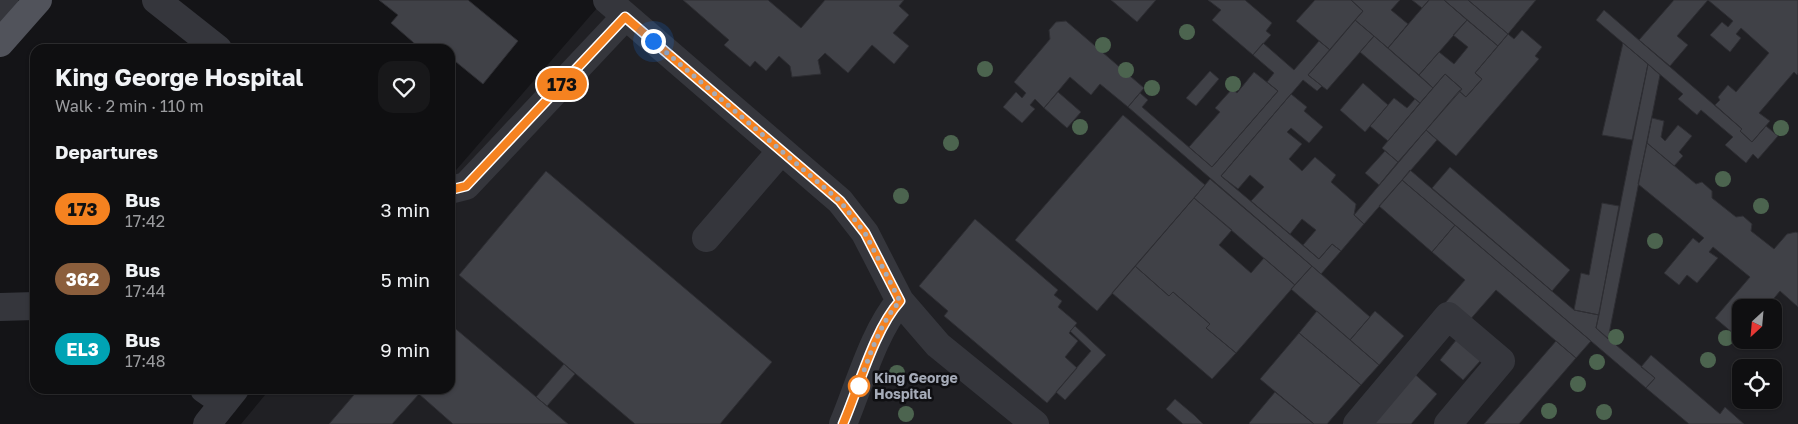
<!DOCTYPE html>
<meta charset="utf-8">
<style>
:root{--surface:#0f0f11;--page:#18181a;--text:#f1f3f6;--muted:#9b9c9f;--line:#2f2f31}
body{margin:0;font-family:"Golos Text",sans-serif;background:var(--page);color:var(--text);height:100vh;display:flex;flex-direction:column;font-size:19px;white-space:nowrap}
*{box-sizing:border-box;margin:0}
p{font-size:16px;color:var(--muted)}
.icon{flex:none;width:28px;height:28px;fill:none;stroke:currentColor;stroke-width:2;stroke-linecap:round;stroke-linejoin:round}
.map{position:relative;flex:1;overflow:hidden}
.details{position:absolute;left:30px;top:44px;width:425px;height:350px;display:flex;flex-direction:column;background:var(--surface);border-radius:15px;box-shadow:0 1px 4px #0004,0 0 0 1px var(--line)}
.details>*{flex:none}
.badge{padding:0 10px;border-radius:16px;font-size:18px;line-height:32px}
.needle{width:32px;rotate:206deg}
.fabs{position:absolute;left:1732px;top:299px;display:grid;gap:10px}
.fabs a{display:grid;place-items:center;width:50px;height:50px;border-radius:10px;background:var(--surface);box-shadow:0 1px 4px #0004,0 0 0 1px var(--line);font-size:25px}
.you{position:absolute;width:25px;height:25px;margin:-12px;border:4px solid #fff;border-radius:50%;background:#1a73e8;box-shadow:0 0 0 8px #1a73e833}
.map>.badge{position:absolute;translate:-50% -50%;box-shadow:0 0 0 2px #fff}
h2{padding:0 25px;font-size:19px;line-height:45px}
.round{display:grid;place-items:center;flex:none;width:52px;height:52px;border-radius:15px;background:var(--page)}
.head{display:flex;align-items:center;justify-content:space-between;height:85px;padding:0 25px}
h1{font-size:24px;font-weight:700;line-height:38px}
ul{padding:0;list-style:none}
li{display:flex;align-items:center;gap:15px;height:70px;padding:0 25px}
li div{flex:1}
li b{display:block;font-size:19px}
li em{font-style:normal}
li .badge{min-width:55px;font-weight:700;text-align:center}
.map>svg:first-child{display:block}
.built{fill:#202024;fill-rule:evenodd}
.building{fill:#404147;stroke:#2e2e33}
.lines{fill:none;stroke-linecap:round;stroke-linejoin:round}
.minor{stroke:#35363c;stroke-width:28}
.major{stroke:#51535b;stroke-width:28}
.tree{fill:#4c644f}
.line-casing{stroke:#fff;stroke-width:11}
.line{stroke:#f58220;stroke-width:8}
.walk{stroke:#a5abb8;stroke-width:5;stroke-dasharray:0 9}
.stop-dot{fill:#fff;stroke:#f58220;stroke-width:2.5}
.labels{text-anchor:middle;stroke-width:5;stroke-linejoin:round;paint-order:stroke}
.stop-label{font-size:14px;font-weight:bold;fill:#a5abb8;stroke:#0f0f12;text-anchor:start}
</style>
<div class="map">
<svg width="1798" height="424" viewBox="0 0 1798 424">
<rect width="100%" height="100%" fill="#141417"/>
<path class="built" d="M604,0H1798V424H241L270,389H450V177ZM1741,308H1774V340H1741ZM1741,368H1774V400H1741Z"/>
<path class="building" d="M379,0H468L518,41L483,84L450,57V49H440L433,43L428,49H421L391,23L398,15Z
M683,0H768L801,28L825,0H904L899,6L909,15L893,33L909,46L894,64L872,45L848,73L825,53L818,60L821,74L792,77L790,66L779,56L766,71L755,61L750,67L724,45L729,40Z
M1111,0H1156L1137,22Z
M1208,0H1245L1272,23L1266,31L1271,35L1253,55L1212,20L1221,10Z
M1315,0H1351L1363,11L1330,50L1296,21Z
M1351,0H1400L1391,10L1408,24L1388,48L1355,20L1363,11Z
M1412,0H1429L1422,8Z
M1429,0H1444L1467,20L1419,75L1388,48Z
M1444,0H1468L1508,34L1498,46Z
M1468,0H1536L1508,34Z
M1674,0H1798V73L1797,75L1794,72L1759,113L1770,121L1752,142L1740,131L1742,129L1715,105L1720,100L1718,97L1728,85L1736,92L1769,53L1741,28L1736,34L1741,38L1730,52L1710,35L1722,22L1728,27L1733,21L1708,0L1677,36L1688,45L1670,66L1639,40Z
M1604,10L1742,129L1740,131L1752,142L1766,126L1778,136L1758,159L1753,154L1746,163L1725,145L1733,137L1701,110L1697,115L1678,99L1683,94L1596,20Z
M1355,20L1374,36L1327,90L1308,75Z
M1467,20L1498,46L1475,73L1482,79L1466,97L1459,91L1462,89L1445,74L1433,88L1419,75L1439,52L1454,64L1468,47L1453,35Z
M1066,21L1144,88L1128,107L1100,84L1091,95L1070,77L1044,108L1035,99L1030,105L1035,109L1022,123L1003,107L1016,92L1022,98L1026,93L1014,82L1050,39L1049,30L1056,22Z
M1522,30L1542,47L1535,56L1539,59L1456,156L1426,130L1459,91L1466,97L1482,79L1475,73L1508,34L1514,39Z
M1374,36L1433,88L1420,103L1360,52Z
M1319,41L1330,50L1308,75L1322,86L1317,91L1303,80L1221,176L1319,259L1332,244L1341,251L1321,274L1128,107L1140,93L1148,100L1142,107L1212,167L1278,91L1267,82L1274,73L1253,55L1263,43L1294,70Z
M1623,43L1648,64L1632,140L1602,135Z
M1648,64L1660,75L1608,339L1596,328Z
M1210,71L1219,79L1196,106L1186,98Z
M1254,72L1278,91L1212,167L1189,147L1220,112L1215,108L1232,89L1237,93Z
M1445,74L1462,89L1398,162L1382,148Z
M1363,83L1388,105L1365,132L1340,110Z
M1058,92L1081,112L1067,128L1044,108Z
M1291,94L1307,107L1304,111L1323,127L1309,143L1291,128L1287,132L1302,144L1289,159L1302,171L1315,157L1336,175L1331,182L1356,204L1354,215L1364,224L1341,251L1332,244L1319,259L1303,245L1316,230L1302,219L1290,234L1251,201L1264,187L1250,175L1238,189L1221,176Z
M1394,98L1407,108L1415,99L1420,103L1388,141L1370,126Z
M1123,115L1205,185L1097,311L1015,240Z
M1652,118L1664,121L1661,137L1665,141L1678,125L1692,136L1679,152L1683,156L1674,166L1647,143Z
M1426,130L1437,140L1364,224L1354,215Z
M1647,143L1696,184L1702,182L1712,191V198L1736,217L1743,216L1752,224L1751,231L1774,249L1787,234L1796,232L1798,233V307L1780,291L1766,308H1741L1740,339L1715,318L1750,277L1713,247L1709,252L1718,258L1697,283L1687,275L1679,285L1664,273L1693,238L1699,243L1704,238L1638,184Z
M1385,151L1398,162L1379,185L1365,173Z
M1450,167L1570,270L1552,291L1432,188Z
M1410,170L1574,310L1599,315L1596,328L1655,378L1646,388L1402,180Z
M546,171L772,362L720,424H635L459,275Z
M1210,179L1312,266L1295,285L1194,198Z
M1402,180L1455,225L1432,252L1379,206Z
M1194,198L1232,230L1219,245L1251,273L1264,258L1295,285L1236,353L1206,328L1210,324L1173,292L1169,296L1135,266Z
M1602,203L1619,206L1599,315L1574,310L1581,273L1589,275Z
M975,219L1058,290L1054,295L1062,301L1058,307L1077,323L1069,333L1078,341L1065,357L1077,368L1047,403L944,316L948,311L919,286Z
M1455,225L1591,341L1576,358L1496,290L1468,322L1445,303L1465,280L1432,252Z
M1135,266L1169,296L1173,292L1210,324L1206,328L1236,353L1212,379L1112,293Z
M1312,266L1370,317L1350,340L1291,289Z
M1317,311L1379,365L1361,385L1299,333Z
M1375,311L1404,336L1379,365L1350,340Z
M450,324L568,424H453L419,394L392,424H329L359,389H450Z
M1075,326L1106,355L1065,400L1056,392L1091,351L1070,331Z
M1299,333L1361,385L1327,424H1314L1260,379Z
M1457,339L1481,360L1463,380L1440,360Z
M1556,341L1576,358L1519,424H1484Z
M1651,355L1720,414L1725,407L1744,424H1689L1646,388L1655,378L1641,367Z
M564,364L575,374L547,406L536,397Z
M1409,369L1437,394L1411,424H1371Z
M1275,392L1314,424H1250L1249,423Z
M1175,399L1194,415L1203,424H1183L1166,409Z"/>
<g class="lines">
<path class="minor" d="M156,0L218,49
M607,0L840,201L865,233L900,301L938,345L1035,424
M0,6L21,18
M450,190L466,186L625,17
M706,238L781,151
M0,307L35,306
M204,389L224,403
M207,424L235,389
M843,424C859,386 874,331 900,301
M1357,424L1448,316L1501,361L1448,424"/>
<path class="major" d="M0,43L38,0"/>
</g>
<g class="tree">
<circle cx="1187" cy="32" r="8"/>
<circle cx="1103" cy="45" r="8"/>
<circle cx="985" cy="69" r="8"/>
<circle cx="1126" cy="70" r="8"/>
<circle cx="1233" cy="84" r="8"/>
<circle cx="1152" cy="88" r="8"/>
<circle cx="1080" cy="127" r="8"/>
<circle cx="1781" cy="128" r="8"/>
<circle cx="951" cy="143" r="8"/>
<circle cx="1723" cy="179" r="8"/>
<circle cx="901" cy="196" r="8"/>
<circle cx="1761" cy="206" r="8"/>
<circle cx="1655" cy="241" r="8"/>
<circle cx="1616" cy="337" r="8"/>
<circle cx="1726" cy="338" r="8"/>
<circle cx="1708" cy="360" r="8"/>
<circle cx="1597" cy="362" r="8"/>
<circle cx="897" cy="373" r="8"/>
<circle cx="1578" cy="384" r="8"/>
<circle cx="1549" cy="411" r="8"/>
<circle cx="1604" cy="412" r="8"/>
<circle cx="906" cy="414" r="8"/>
</g>
<g class="lines">
<defs>
<path id="line" d="M450,190L466,186L625,17L840,201L865,233L900,301C874,330 859,387 843,424"/>
</defs>
<use href="#line" class="line-casing"/>
<use href="#line" class="line"/>
<path class="walk" d="M653,41L840,201L865,233L900,301C878,325 869,359 857,389L859,386"/>
</g>
<circle class="stop-dot" cx="859" cy="386" r="10"/>
<g class="labels">
<g class="stop-label">
<text x="874" y="383">King George<tspan x="874" dy="16">Hospital</tspan></text>
</g>
</g>
</svg>
<div class="fabs">
<a><svg class="needle" viewBox="-14 -14 28 28"><path d="M0-13l5 13h-10z" fill="#e53935"/><path d="M0 13l5-13h-10z" fill="#9b9c9f"/></svg></a>
<a><svg class="icon" aria-label="locate" viewBox="0 0 24 24"><circle cx="12" cy="12" r="6"/><path d="M12 2v4M12 18v4M2 12h4M18 12h4"/></svg></a>
</div>
<div class="you" style="left:653px;top:41px"></div>
<b class="badge" style="left:562px;top:84px;background:#f58220;color:#111">173</b>
<section class="details">
<div class="head"><div><h1>King George Hospital</h1><p>Walk · 2 min · 110 m</p></div><a class="round"><svg class="icon" aria-label="heart" viewBox="0 0 24 24"><path d="M12 20l-8-8c-3-5 5-10 8-4 3-6 11-1 8 4z"/></svg></a></div>
<h2>Departures</h2>
<ul>
<li><span class="badge" style="background:#f58220;color:#111">173</span><div><b>Bus</b><p>17:42</p></div><em>3 min</em></li>
<li><span class="badge" style="background:#8b5e3c;color:#fff">362</span><div><b>Bus</b><p>17:44</p></div><em>5 min</em></li>
<li><span class="badge" style="background:#00a3b4;color:#fff">EL3</span><div><b>Bus</b><p>17:48</p></div><em>9 min</em></li>
</ul>
</section>
</div>
